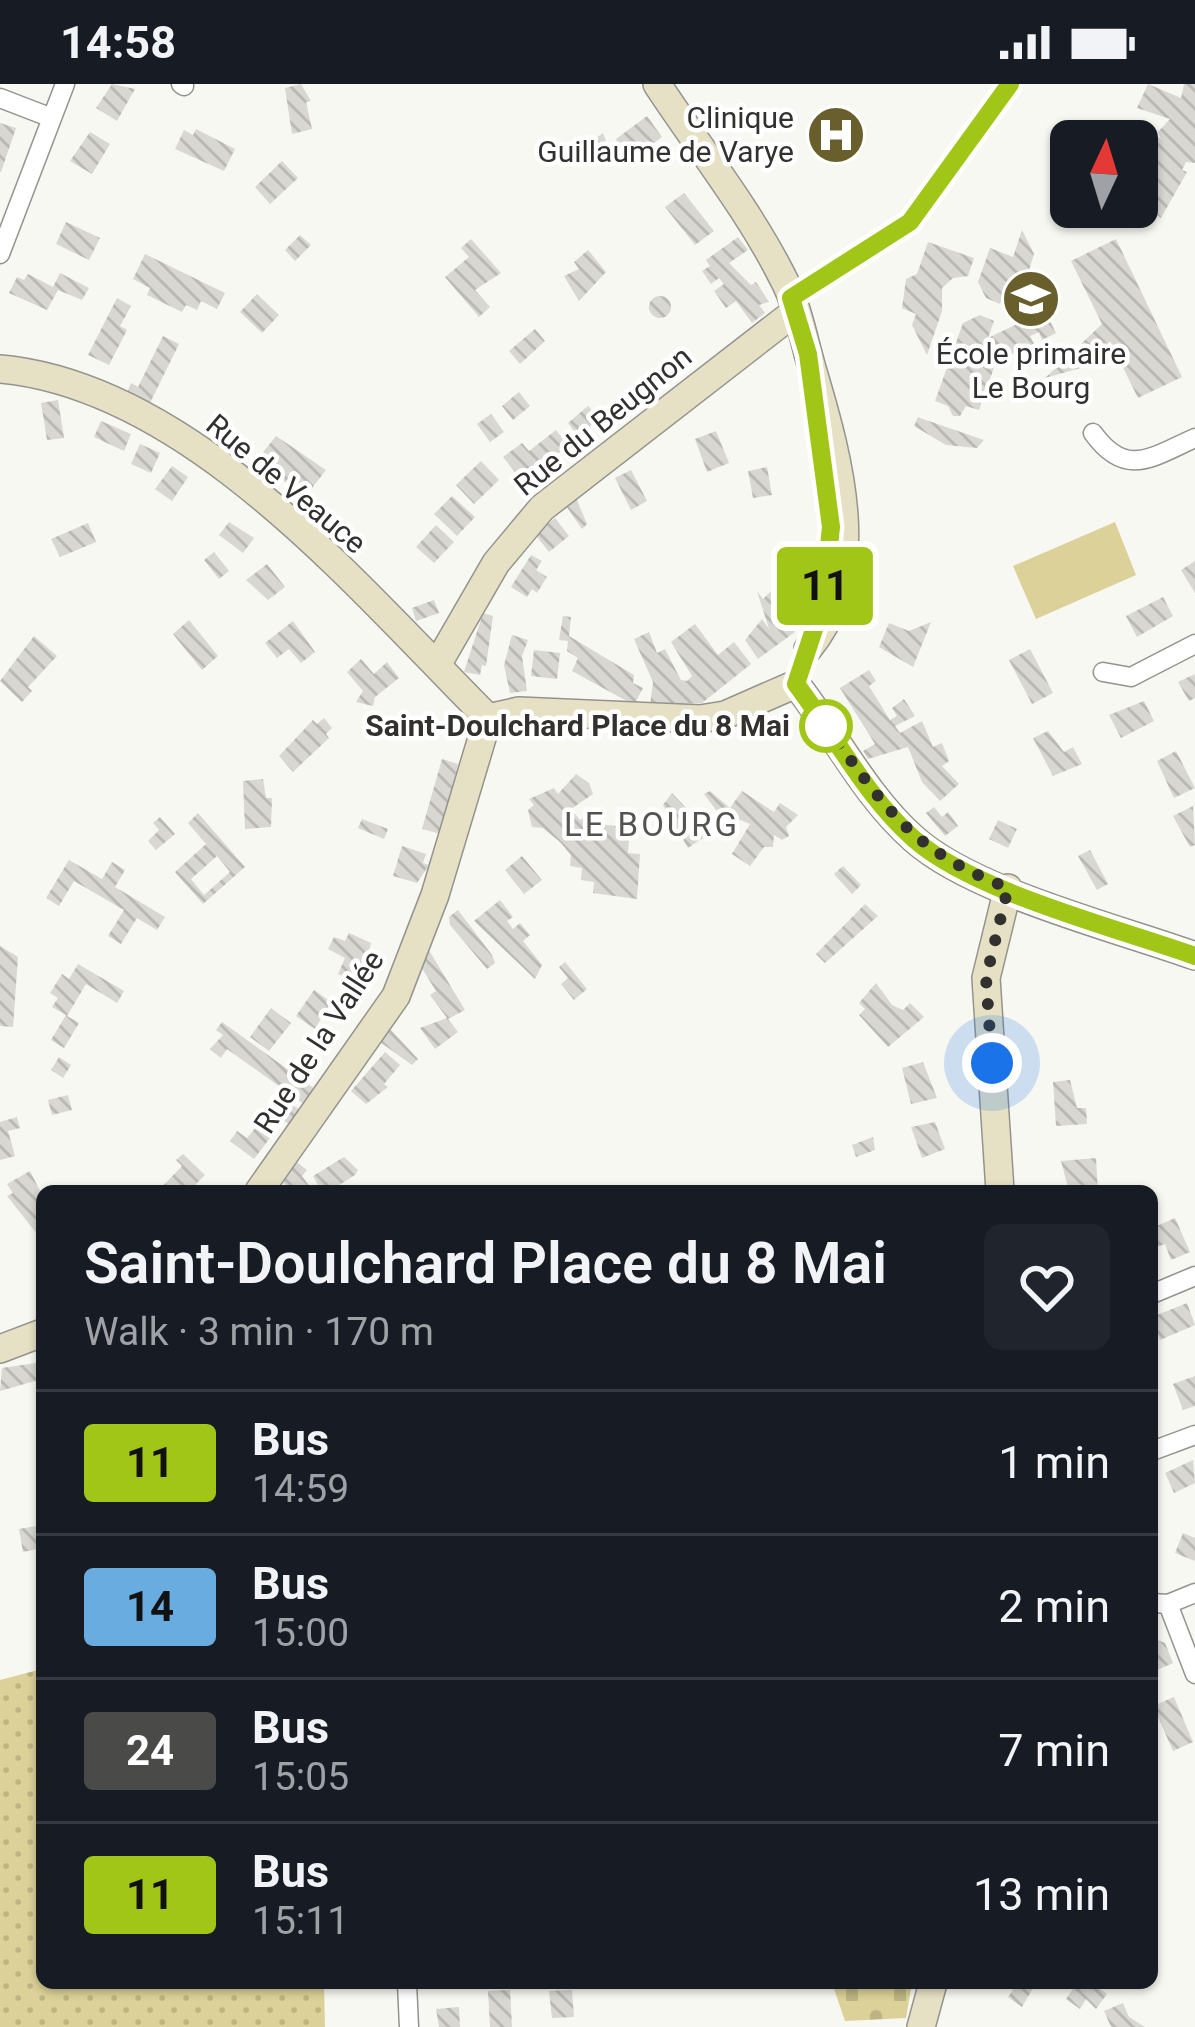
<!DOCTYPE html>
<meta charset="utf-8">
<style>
:root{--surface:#171b24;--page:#20242c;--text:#f1f3f6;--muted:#9ea1a6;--line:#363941}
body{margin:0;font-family:Roboto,sans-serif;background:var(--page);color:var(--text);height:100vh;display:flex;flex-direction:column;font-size:45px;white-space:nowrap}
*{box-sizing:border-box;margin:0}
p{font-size:39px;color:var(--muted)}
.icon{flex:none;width:66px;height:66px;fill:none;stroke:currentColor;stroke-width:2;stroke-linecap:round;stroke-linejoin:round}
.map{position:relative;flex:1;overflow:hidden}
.side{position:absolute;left:36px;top:1101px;width:1122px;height:804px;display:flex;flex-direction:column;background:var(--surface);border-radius:18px;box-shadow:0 3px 9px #0004}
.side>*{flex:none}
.badge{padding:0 24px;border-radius:9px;font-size:42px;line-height:78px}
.needle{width:78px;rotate:4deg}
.tools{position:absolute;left:1050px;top:36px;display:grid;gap:24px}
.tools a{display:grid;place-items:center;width:108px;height:108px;border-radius:18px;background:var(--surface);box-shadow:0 3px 9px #0004;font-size:60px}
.you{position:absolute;width:60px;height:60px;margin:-30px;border:9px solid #fff;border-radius:50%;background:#1a73e8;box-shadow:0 0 0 18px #1a73e833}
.map>.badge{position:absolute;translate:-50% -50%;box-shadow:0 0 0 6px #fff}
.round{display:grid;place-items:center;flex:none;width:126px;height:126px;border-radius:18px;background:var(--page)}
.overview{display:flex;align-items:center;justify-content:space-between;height:204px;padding:0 48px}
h1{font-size:57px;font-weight:600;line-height:90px}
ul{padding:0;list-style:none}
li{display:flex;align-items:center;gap:36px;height:144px;padding:0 48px;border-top:3px solid var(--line)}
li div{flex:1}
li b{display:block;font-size:45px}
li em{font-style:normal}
li .badge{min-width:132px;font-weight:700;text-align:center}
.status{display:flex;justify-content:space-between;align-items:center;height:84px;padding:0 60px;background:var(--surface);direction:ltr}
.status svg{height:33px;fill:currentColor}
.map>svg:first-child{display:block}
.grass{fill:url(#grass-dots)}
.cemetery{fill:url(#cemetery-stones)}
.pitch{fill:#dcd198}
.building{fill:url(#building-back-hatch);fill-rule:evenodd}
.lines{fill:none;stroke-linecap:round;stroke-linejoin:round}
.street-casing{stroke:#94938f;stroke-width:21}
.secondary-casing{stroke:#94938f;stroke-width:30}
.street{stroke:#fff;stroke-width:18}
.secondary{stroke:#e6e1c4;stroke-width:27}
.line-casing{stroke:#fff;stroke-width:27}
.line{stroke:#a2c617;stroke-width:18}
.walk{stroke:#32312f;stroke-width:12;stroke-dasharray:0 21.6}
.stop-dot{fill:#fff;stroke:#a2c617;stroke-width:6}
.labels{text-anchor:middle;stroke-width:9;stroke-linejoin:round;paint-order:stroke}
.poi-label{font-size:30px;fill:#32312f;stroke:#fff;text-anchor:end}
.street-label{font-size:30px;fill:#32312f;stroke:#fff}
.stop-label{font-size:30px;font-weight:bold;fill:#32312f;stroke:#fff;text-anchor:end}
.neighbourhood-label{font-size:33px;letter-spacing:3px;fill:#54534f;stroke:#fff}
</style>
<div class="status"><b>14:58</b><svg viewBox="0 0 49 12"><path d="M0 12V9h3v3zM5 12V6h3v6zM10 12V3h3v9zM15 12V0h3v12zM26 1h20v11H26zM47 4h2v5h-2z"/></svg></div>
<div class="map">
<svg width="1195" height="1943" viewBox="0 0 1195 1943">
<defs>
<pattern id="grass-dots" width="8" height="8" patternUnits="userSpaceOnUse" patternTransform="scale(3)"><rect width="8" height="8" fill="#dcd198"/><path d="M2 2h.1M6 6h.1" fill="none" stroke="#bdb483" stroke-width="1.8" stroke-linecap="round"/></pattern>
<pattern id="cemetery-stones" width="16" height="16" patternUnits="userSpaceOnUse" patternTransform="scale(3)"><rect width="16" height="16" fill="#dcd198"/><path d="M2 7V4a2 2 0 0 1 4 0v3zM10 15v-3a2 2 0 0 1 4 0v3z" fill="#bdb483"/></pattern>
<pattern id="building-back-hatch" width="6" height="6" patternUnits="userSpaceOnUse" patternTransform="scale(3)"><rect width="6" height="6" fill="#d8d7d2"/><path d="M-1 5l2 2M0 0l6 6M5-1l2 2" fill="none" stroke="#bab9b5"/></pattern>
</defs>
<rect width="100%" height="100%" fill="#f8f8f2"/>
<path class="grass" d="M42,1585V1899H324L325,1943H0V1596Z"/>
<path class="cemetery" d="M832,1899H912L906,1934L845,1937Z"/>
<path class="pitch" d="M1115,438L1136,491L1036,535L1013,482Z"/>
<path class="building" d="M112,0L135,5L117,37L96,24Z
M301,0L311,17L306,18L312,45L292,50L285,4Z
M1148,0L1181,14L1184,0H1195V79L1186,78L1182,86L1187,88L1161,134L1137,116V58L1153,51L1161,55L1158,48L1170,35L1137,24Z
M647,32L662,53L636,72L627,60L635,73L625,77L616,55Z
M0,39L16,44L1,88H0Z
M196,45L235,65L224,87L175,65L184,46L193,51Z
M90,48L110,60L92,90L70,77Z
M603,49L610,68L603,76L588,60Z
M282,77L298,94L270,120L255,103Z
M684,109L714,147L695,161L665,123Z
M66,138L100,154L89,176L56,160Z
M1022,146L1034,170L1028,189L1046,227L1038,231L1042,239L1049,235L1056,249L1042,256L1039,248L1030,252L1034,260L996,278L979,326L966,322L960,332H953L948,322L935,317L963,239L980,231L994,237L988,254L1023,237L1006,203L1000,220L986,214L978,198L990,164L1013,173Z
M300,151L311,161L295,177L285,166Z
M738,153L748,166L729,179L751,201L756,198L769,218L759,221L765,229L752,239L736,217L726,224L714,207L724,200L719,194L711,200L702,187L710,182L706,176Z
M471,155L501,189L475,206L490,223L479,233L445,193L469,173L461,164Z
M1116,155L1182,293L1138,314L1110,257L1095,280L1045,294L1102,240L1071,177Z
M928,158L974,174L968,192L953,194L942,204V227L927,271L912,241L916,230L902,224L906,195L917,190Z
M588,166L606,188L579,217L564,192L579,185L574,178Z
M145,170L225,209L217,225L201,217L197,226L186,221L182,228L147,211L150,204L133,195Z
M60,189L89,204L82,216L58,206L47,226L9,209L17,193L24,196L28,190L53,203Z
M257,210L279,231L262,249L240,228Z
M649 223a11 11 0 1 1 22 0a11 11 0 1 1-22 0Z
M117,214L131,222L120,242L127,246L109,281L88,271Z
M535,245L545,257L520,280L509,267Z
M163,252L179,260L149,321L127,309L131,299L138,303Z
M519,308L530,322L513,336L502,322Z
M58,316L64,354L47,356L41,319Z
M588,322L599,335L578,352L568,339Z
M491,330L504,348L490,358L477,340Z
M918,333L920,334L984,356L977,364L946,361L914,342Z
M101,337L131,350L124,367L94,353Z
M556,346L568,362L522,397L503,373L522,359L529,367Z
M716,347L729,379L707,388L695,355Z
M276,352L326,386L305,413L257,376Z
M140,360L160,369L151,389L131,380Z
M481,377L499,396L474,420L456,401Z
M172,382L188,393L172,417L155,405Z
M767,383L772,411L753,414L748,387Z
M631,386L647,417L631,426L615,394Z
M452,412L475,433L457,452L434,430Z
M576,414L587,440L582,445L566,422Z
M555,434L569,452L549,468L535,450Z
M229,438L254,454L243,469L219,451Z
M88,439L96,458L60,473L51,455Z
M436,441L454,458L434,479L416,463Z
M214,468L229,487L219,495L204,476Z
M531,471L542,477L536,486L547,493L537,509L532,505L527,513L511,503Z
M1195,477V509L1181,486Z
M267,480L285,503L268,516L246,496Z
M778,500L783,534L795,548L758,575L745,556L762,535L769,545L757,507L763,515Z
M1163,513L1173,532L1137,553L1126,532Z
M434,516L439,529L416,537L412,524Z
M483,529L493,532L486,582L482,581L480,591L464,588Z
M563,532L571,533L569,552L634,591L633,599L643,604L634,621L572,587L578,574L567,567L568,557L559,556Z
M189,536L218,572L202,586L173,550Z
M293,537L315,568L301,579L289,565L277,574L265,559Z
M931,538L913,583L879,563L889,539L909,547Z
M695,540L718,571L734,558L751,580L702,619L650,621L653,598L634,555L649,548L657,569L665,565L681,596L687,597L692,592L671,558Z
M512,551L528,556L522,572L527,607L510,609L504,581Z
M34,552L57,572L28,603L32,607L22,618L0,597Z
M1030,565L1053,609L1032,620L1009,576Z
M534,566L560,569L557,595L531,592Z
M361,575L374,590L387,578L399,594L375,613L373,622L356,618L363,607L347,588Z
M869,586L876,597L869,602L890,636L897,632L892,624L904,615L915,632L895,642L900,649L922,637L933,663L942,659L949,677L942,682L959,700L940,717L922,698L908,663L868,675L863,667L875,660L840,604Z
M1195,590V614L1189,617L1178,598Z
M1144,617L1154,637L1121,654L1109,631Z
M324,634L332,644L326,650L329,654L293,688L279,672L313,636L317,640Z
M1048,647L1064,668L1073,663L1082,680L1053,692L1033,654Z
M1176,667L1195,704L1174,714L1157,677Z
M442,675L458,680L441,750L422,745Z
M576,690L589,699L593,710L571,725L580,736L595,729L606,741L617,742L616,754L629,756L628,769L640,770L637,815L593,809L594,798L581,796L582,784L570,782L571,771L560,758L543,744L532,743L528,726L534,721L529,715L554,704L558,710Z
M263,695L266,714H272L271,743L245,745L243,697Z
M710,707L730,724L742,707L774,728L780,719L798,731L786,743L789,752L782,756L774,751L773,763H764L750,782L732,770L750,740L716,726L704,710Z
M672,709L690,728L694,725L710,749L688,764L663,721Z
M1193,722L1195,761L1190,763L1173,732Z
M934,723L942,733L948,728L958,742L945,752L926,729Z
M198,729L245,783L203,820L175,788L206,760L188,739ZM217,772L230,788L204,811L191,795Z
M160,733L175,750L156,766L148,757L159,746L153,739Z
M362,735L388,745L384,755L358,744Z
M998,736L1017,745L1008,764L989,755Z
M402,762L426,770L423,779L429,781L417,799L393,792Z
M1090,766L1108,800L1097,806L1078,772Z
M522,772L542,796L524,810L505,786Z
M69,776L102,795L112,778L125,786L115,803L165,833L157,846L137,834L121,860L108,852L124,826L74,797L59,822L46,814Z
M843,782L861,801L852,810L834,790Z
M500,816L513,833L507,837L513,845L520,839L530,851L523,857L542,881L535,895L474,837Z
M865,820L878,832L825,879L816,870Z
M458,826L492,871L495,879L487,885L450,841L449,833Z
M349,849L371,859L360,900L338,890L345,874L328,865L334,853L345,857Z
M0,862L18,873L13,943L0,942Z
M427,863L465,926L448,935L458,948L435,965L420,944L447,934L430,911L436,907L420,881Z
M565,878L587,905L574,916L561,900L568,894L559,883Z
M78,880L124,907L117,919L86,900L67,932L79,939L64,964L51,956L66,931L52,923L58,914L50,909L62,890L69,895Z
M876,899L892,921L903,926L910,919L924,933L888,963L859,931L865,925L859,919Z
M314,906L331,918L315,945L296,932Z
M271,924L291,939L269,967L250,953Z
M222,938L315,1005L304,1020L227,965L221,974L210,965L223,951L216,946Z
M390,945L418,975L412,981L380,958Z
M385,968L400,981L384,1000L388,1003L366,1020L351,1007Z
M59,973L71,981L63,994L51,986Z
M923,978L937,1014L911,1020L902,984Z
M1070,996L1077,1024H1086L1087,1040L1056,1042L1053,998Z
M68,1011L72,1026L52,1031L48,1016Z
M284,1015L301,1027L290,1041L274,1029Z
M17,1033L20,1044L8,1047L15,1072L0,1076V1038Z
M935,1038L945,1065L922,1074L911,1043Z
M256,1043L270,1054L254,1075L230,1057L237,1047L247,1054Z
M873,1053L875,1066L856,1073L852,1061Z
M183,1070L205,1091L189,1107H158L182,1082L176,1076Z
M344,1073L358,1086L355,1091L330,1107H315L320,1104L313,1092Z
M1096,1074L1098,1107H1069L1061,1077Z
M294,1076L307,1086L302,1092L313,1107H294L279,1096Z
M30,1087L42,1111V1147L37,1150L7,1112L13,1109L7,1100Z
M1175,1134L1190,1168L1171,1176L1165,1160L1154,1164L1152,1144Z
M1187,1219L1195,1241L1160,1256L1152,1233Z
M42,1278V1295L0,1307L2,1284Z
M1195,1292V1322L1183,1326L1173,1300Z
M1193,1376L1195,1399L1174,1409L1165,1389Z
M42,1441V1464L23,1468L19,1445Z
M1183,1449L1195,1454V1477L1175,1469Z
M1152,1554L1165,1559L1173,1579L1155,1587Z
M1174,1613L1193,1658L1173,1667L1153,1622Z
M1003,1899H1036L1022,1923L1008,1913L1013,1906Z
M1077,1899H1092L1107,1910L1096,1925L1086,1915L1080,1925L1066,1915Z
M510,1906L512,1943H490L488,1907Z
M572,1906L574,1933L552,1934L549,1907Z
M1123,1919L1129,1933L1145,1943H1111L1104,1927Z
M459,1923L460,1943H439L436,1925Z"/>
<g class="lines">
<defs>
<path id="street" d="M181,0L184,2
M0,14L52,34
M0,170L65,0
M791,214L910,138L1009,0
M1093,349C1126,395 1152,373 1195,354
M1103,588L1131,593L1195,560
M1152,1210L1195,1192
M1152,1367L1195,1351
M1152,1519L1168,1520L1195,1509
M1168,1520L1195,1590
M407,1899L409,1943"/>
<path id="secondary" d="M657,0C699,64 749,126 783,194C799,224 804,259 814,291C839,376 871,490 808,565
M0,285C191,302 360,506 488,634
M437,581L496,479L542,424L796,227
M796,600C835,650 866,713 914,755C973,808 1117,844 1195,872
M488,634L519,627L700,635L725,631L796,600
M259,1107L396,912L435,811L488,634
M1000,1107L986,894L1008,804
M0,1265L42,1249
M921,1943L933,1899"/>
</defs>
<use href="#street" class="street-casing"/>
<use href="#secondary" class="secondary-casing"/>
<use href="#street" class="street"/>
<use href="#secondary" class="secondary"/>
</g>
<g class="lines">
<defs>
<path id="line" d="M1010,0L910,138L791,214L808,270L831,443L823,518L796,600C834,650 866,713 914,755C974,808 1117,844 1195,872"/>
</defs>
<use href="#line" class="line-casing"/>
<use href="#line" class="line"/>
<path class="walk" d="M826,642C886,724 909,765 1008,804L986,894L992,979"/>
</g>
<defs>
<symbol id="hospital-disc" viewBox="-11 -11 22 22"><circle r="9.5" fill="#695f2c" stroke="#fff"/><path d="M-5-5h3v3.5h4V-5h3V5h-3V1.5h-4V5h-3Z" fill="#fff"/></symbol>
<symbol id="school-disc" viewBox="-11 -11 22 22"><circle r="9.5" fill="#695f2c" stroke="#fff"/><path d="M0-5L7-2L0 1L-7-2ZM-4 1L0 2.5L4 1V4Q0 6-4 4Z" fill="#fff"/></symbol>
</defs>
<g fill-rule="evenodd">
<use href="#hospital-disc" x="803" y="18" width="66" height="66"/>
<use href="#school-disc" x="998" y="182" width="66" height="66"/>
</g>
<circle class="stop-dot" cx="826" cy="642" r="24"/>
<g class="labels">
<g class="poi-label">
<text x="794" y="44">Clinique<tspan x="794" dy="34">Guillaume de Varye</tspan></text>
<text x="1031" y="280" text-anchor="middle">École primaire<tspan x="1031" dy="34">Le Bourg</tspan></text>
</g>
<g class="street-label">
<text transform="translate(603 337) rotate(-39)" y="10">Rue du Beugnon</text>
<text transform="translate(286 400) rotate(40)" y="10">Rue de Veauce</text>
<text transform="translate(319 958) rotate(-57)" y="10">Rue de la Vallée</text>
</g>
<g class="stop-label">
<text x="790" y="652">Saint-Doulchard Place du 8 Mai</text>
</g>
<g class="neighbourhood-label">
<text x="652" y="752">LE BOURG</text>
</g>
</g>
</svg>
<div class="tools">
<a><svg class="needle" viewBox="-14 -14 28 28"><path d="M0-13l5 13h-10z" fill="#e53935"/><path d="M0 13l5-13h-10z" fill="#9ea1a6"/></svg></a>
</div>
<div class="you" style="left:992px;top:979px"></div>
<b class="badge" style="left:825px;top:502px;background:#a2c617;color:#111">11</b>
<section class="side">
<div class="overview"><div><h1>Saint-Doulchard Place du 8 Mai</h1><p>Walk · 3 min · 170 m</p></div><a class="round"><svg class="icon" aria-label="heart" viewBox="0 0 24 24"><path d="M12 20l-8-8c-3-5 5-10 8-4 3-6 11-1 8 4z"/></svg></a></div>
<ul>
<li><span class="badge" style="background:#a2c617;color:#111">11</span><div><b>Bus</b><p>14:59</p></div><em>1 min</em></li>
<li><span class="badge" style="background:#69acdf;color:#111">14</span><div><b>Bus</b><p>15:00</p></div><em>2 min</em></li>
<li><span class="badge" style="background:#4a4a49;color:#fff">24</span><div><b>Bus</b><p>15:05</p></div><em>7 min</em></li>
<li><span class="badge" style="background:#a2c617;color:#111">11</span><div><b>Bus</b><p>15:11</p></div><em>13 min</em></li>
</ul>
</section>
</div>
